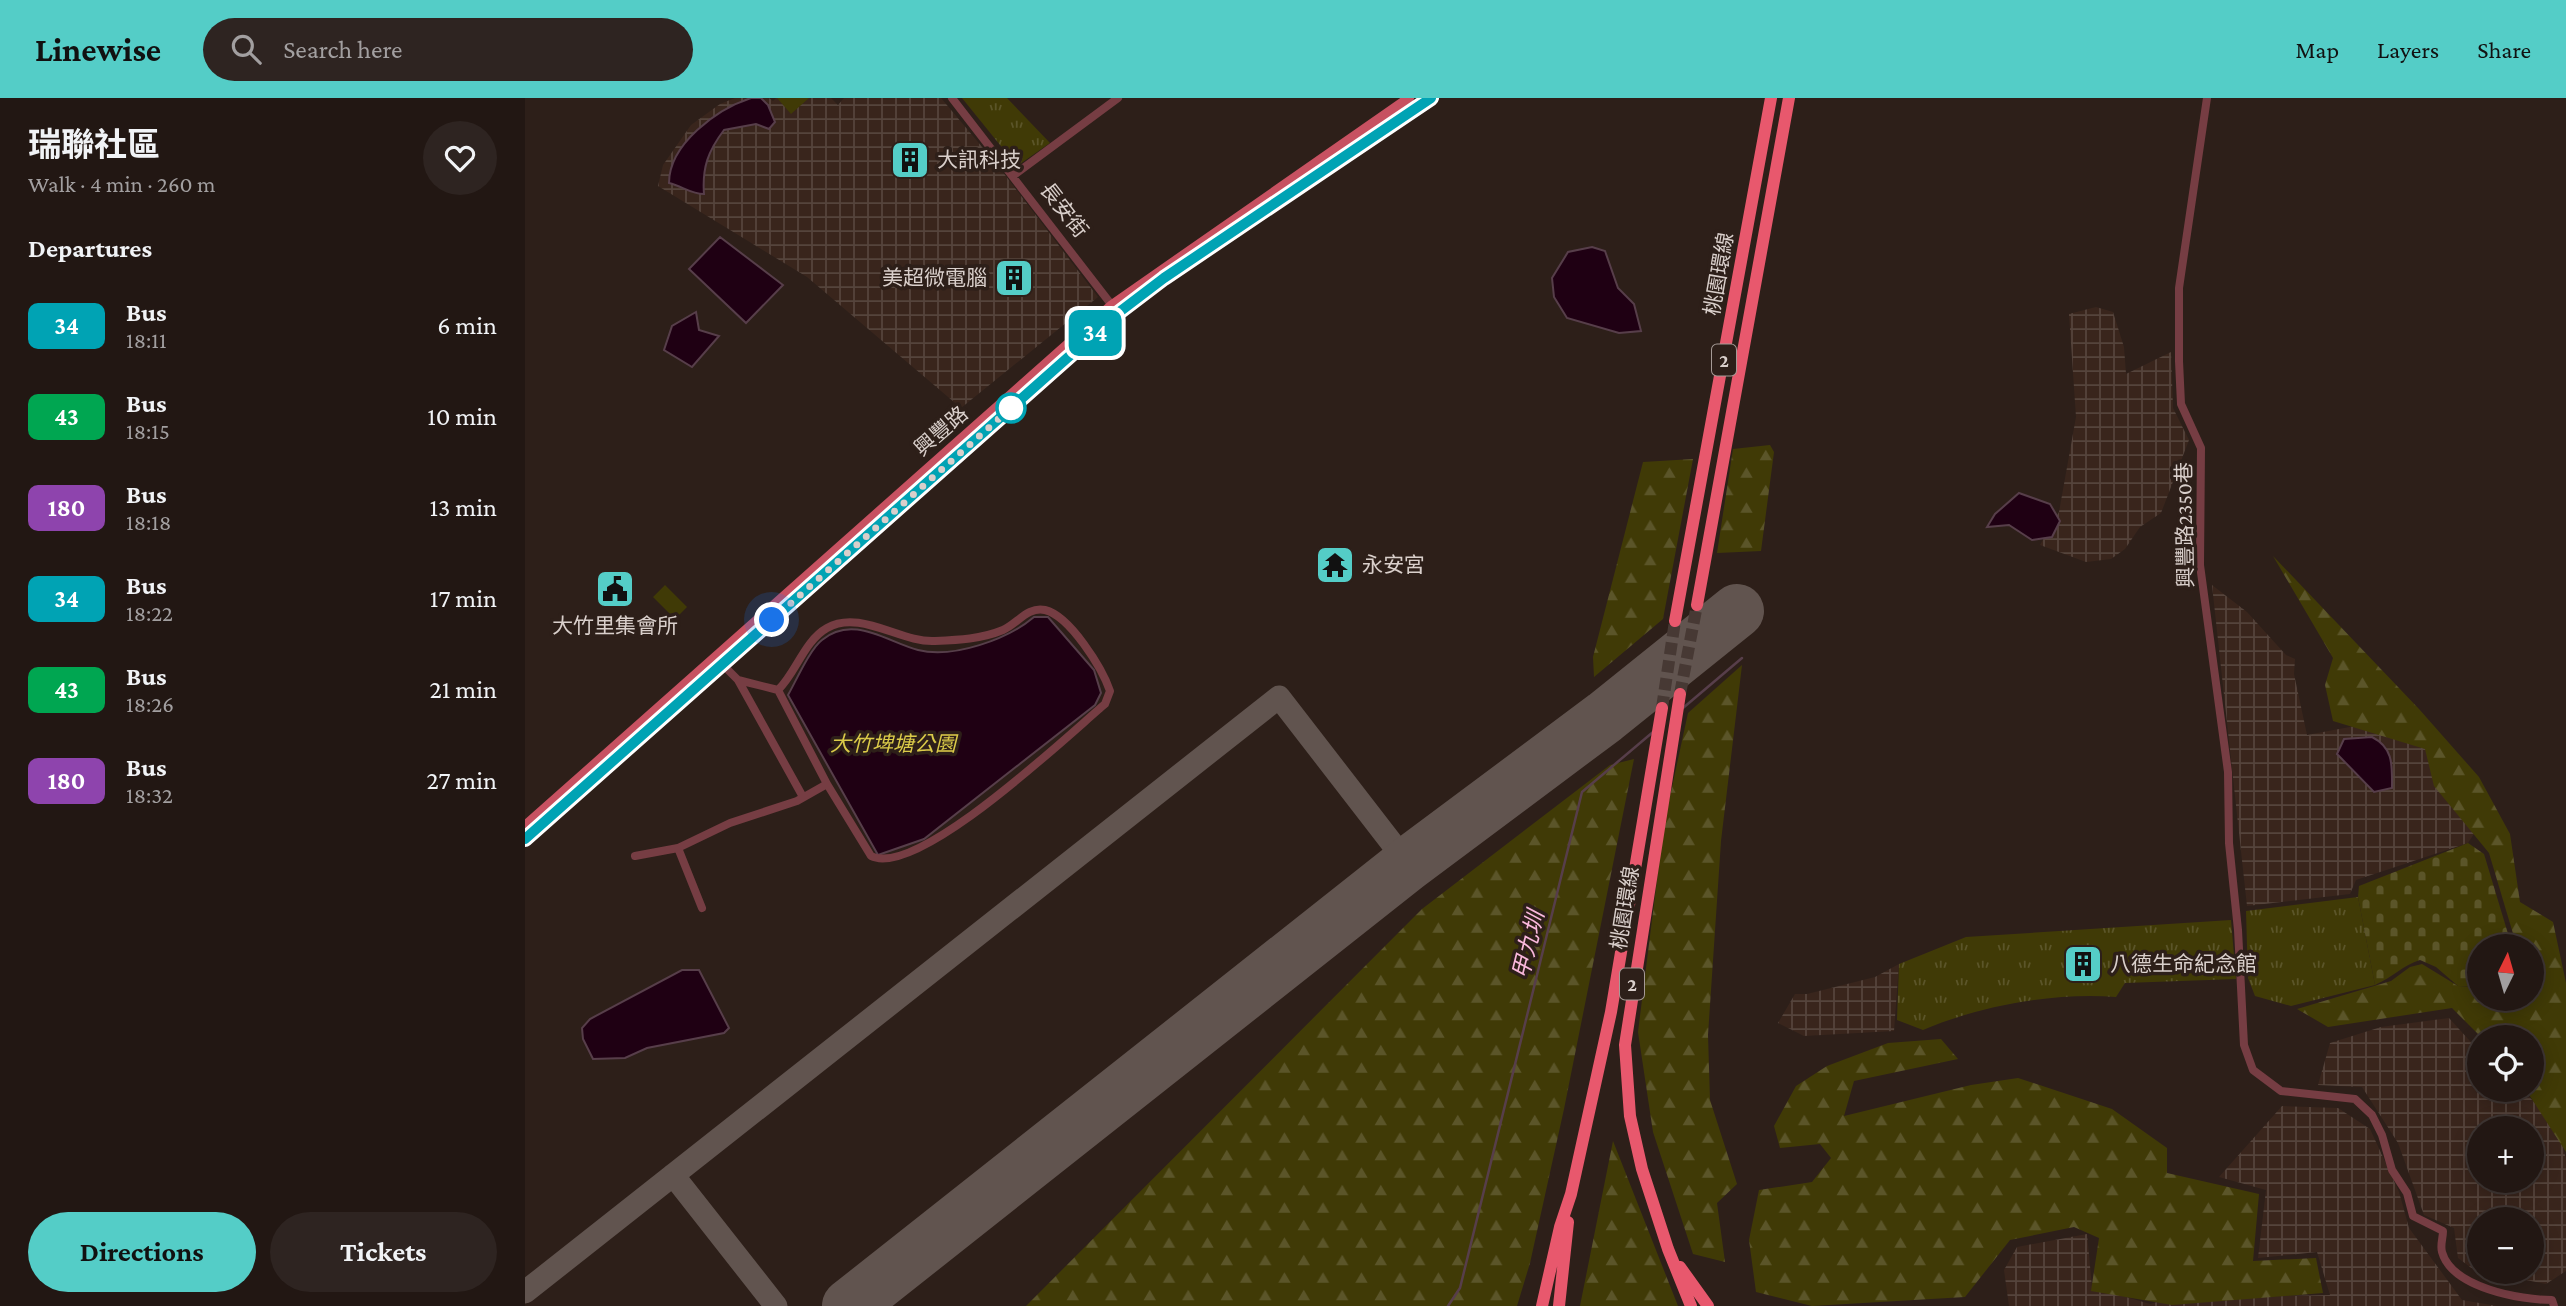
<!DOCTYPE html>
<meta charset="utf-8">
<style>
:root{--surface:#221713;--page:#2e2421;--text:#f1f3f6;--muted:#a29fa0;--line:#3f3633;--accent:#54cdc7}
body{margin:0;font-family:"Crimson Pro","Noto Sans TC",serif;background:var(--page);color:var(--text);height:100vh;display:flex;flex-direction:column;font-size:26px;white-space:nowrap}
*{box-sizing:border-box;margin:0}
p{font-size:23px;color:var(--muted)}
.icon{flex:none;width:38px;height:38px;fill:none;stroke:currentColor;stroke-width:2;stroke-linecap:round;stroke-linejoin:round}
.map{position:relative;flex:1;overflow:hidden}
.side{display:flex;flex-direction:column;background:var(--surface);width:525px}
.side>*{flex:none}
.badge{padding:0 14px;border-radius:10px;font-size:24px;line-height:46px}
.needle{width:46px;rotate:5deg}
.buttons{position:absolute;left:1942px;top:836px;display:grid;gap:14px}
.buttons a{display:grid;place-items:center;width:77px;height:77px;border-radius:50%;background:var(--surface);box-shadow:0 4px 18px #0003,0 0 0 2px var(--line);font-size:35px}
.you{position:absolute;width:35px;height:35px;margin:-18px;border:5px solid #fff;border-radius:50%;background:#1a73e8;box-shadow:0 0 0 10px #1a73e833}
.map>.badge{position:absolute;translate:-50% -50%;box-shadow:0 0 0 4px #fff}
h2{padding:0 28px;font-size:26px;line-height:63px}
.round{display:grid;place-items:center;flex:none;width:74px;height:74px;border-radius:37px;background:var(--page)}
.summary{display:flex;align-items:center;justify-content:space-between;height:119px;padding:0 28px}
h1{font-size:33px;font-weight:700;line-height:52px}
.primary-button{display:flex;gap:14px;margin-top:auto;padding:14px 28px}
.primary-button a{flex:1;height:80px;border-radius:42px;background:var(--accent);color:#111;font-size:28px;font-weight:700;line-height:80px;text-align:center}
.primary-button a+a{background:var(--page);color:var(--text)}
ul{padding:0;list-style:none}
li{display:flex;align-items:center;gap:21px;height:91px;padding:0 28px}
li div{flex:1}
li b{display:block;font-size:26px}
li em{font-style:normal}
li .badge{min-width:77px;font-weight:700;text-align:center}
header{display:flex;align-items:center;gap:42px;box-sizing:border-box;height:98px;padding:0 35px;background:var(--accent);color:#111}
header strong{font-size:33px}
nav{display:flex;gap:38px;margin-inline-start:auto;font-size:24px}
.search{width:490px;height:63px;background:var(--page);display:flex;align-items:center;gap:18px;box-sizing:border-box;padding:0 24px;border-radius:38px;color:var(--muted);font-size:26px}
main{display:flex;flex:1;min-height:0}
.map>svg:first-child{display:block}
.industrial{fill:url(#industrial-grid);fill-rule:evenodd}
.grass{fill:url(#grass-tufts)}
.forest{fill:url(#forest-firs)}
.cemetery{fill:url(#cemetery-stones)}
.pitch{fill:#403a06}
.water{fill:#1f0013;stroke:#573e4a;stroke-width:2}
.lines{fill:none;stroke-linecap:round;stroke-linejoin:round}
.stream{stroke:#573e4a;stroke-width:2.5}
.taxiway{stroke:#61544f;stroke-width:23}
.runway{stroke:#61544f;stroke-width:54}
.highway-tunnel{stroke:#473934;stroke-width:12;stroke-dasharray:12 6;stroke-linecap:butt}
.minor{stroke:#763d43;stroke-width:8}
.major{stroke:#c75161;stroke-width:10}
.highway{stroke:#e8586d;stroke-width:12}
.line-casing{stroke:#fff;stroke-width:16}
.line{stroke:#00a3b4;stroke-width:10}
.walk{stroke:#d9cfcb;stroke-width:7;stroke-dasharray:0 12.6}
.stop-dot{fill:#fff;stroke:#00a3b4;stroke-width:3.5}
.labels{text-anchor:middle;stroke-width:7;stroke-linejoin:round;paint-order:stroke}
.shield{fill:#2d1f19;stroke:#a59a96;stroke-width:2}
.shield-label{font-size:19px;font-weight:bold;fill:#d9cfcb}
.poi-label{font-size:21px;fill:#d9cfcb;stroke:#2d1f19;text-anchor:start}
.street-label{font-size:21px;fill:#d9cfcb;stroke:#2d1f19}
.park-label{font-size:21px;font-style:italic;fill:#dbcb49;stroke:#2d1f19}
.water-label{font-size:23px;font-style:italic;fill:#fab8dc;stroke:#2d1f19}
</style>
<header>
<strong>Linewise</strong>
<div class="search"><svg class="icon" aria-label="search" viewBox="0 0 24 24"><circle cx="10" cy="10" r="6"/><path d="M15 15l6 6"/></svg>Search here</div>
<nav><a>Map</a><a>Layers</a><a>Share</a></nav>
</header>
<main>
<section class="side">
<div class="summary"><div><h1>瑞聯社區</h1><p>Walk · 4 min · 260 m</p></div><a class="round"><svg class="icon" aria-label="heart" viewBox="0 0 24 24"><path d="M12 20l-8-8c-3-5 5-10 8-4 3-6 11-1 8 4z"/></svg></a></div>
<h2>Departures</h2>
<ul>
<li><span class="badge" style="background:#00a3b4;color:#fff">34</span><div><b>Bus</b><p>18:11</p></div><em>6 min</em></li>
<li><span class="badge" style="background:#00a651;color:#fff">43</span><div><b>Bus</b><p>18:15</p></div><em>10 min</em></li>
<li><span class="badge" style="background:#8e44ad;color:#fff">180</span><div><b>Bus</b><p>18:18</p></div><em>13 min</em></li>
<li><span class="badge" style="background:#00a3b4;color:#fff">34</span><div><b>Bus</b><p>18:22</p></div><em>17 min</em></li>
<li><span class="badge" style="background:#00a651;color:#fff">43</span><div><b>Bus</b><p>18:26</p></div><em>21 min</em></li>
<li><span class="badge" style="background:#8e44ad;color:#fff">180</span><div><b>Bus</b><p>18:32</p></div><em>27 min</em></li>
</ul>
<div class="primary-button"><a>Directions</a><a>Tickets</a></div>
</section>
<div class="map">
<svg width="2041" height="1208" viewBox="0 0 2041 1208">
<defs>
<pattern id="industrial-grid" width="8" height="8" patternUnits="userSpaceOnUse" patternTransform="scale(1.75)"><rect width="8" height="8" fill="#39251c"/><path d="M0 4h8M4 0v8" fill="none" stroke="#55443c"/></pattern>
<pattern id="grass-tufts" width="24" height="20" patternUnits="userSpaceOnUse" patternTransform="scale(1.75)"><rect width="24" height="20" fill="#403a06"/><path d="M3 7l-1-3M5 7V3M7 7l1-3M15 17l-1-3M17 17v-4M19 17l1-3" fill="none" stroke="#5b5529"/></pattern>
<pattern id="forest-firs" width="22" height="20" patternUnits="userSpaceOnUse" patternTransform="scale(1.75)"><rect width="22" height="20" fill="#403a06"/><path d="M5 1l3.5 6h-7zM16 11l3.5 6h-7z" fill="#5b5529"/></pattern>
<pattern id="cemetery-stones" width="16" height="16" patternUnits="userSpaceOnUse" patternTransform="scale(1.75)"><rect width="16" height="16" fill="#403a06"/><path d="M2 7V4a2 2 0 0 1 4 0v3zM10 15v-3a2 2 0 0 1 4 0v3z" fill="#5b5529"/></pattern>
</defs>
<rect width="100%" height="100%" fill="#2d1f19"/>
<path class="industrial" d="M210,0H244L248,3L251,0H306L313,7L319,0H416L474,69L573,199L436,310L282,179L133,88L138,67L166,27L195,6Z
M1571,209L1588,214L1599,249L1601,276L1646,254L1648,310L1664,342L1636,415L1615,429L1600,451L1586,461L1561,464L1515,447L1534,414L1551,319L1544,216Z
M1687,487L1722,514L1761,557L1770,561L1769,576L1782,637L1841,626L1906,646L1956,725L1943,745L1831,782L1825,796L1722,808Z
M1374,866L1369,933L1279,938L1253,925L1270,896H1282L1350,879Z
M1924,920L1955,954V992H1998L2033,1030L2041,1061V1173L2021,1186L1961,1174H2007V1122H1955V1173L1949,1172L1933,1160L1929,1130L1899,1117L1873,1045L1837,989L1793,987L1805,945L1856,929ZM1955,1031H2007V1083H1955Z
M1757,1008L1813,1010L1845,1031L1874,1094L1884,1130L1937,1202L1972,1208H1484L1479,1172L1492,1149L1562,1136L1567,1189L1625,1206L1678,1191L1724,1199L1805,1197L1792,1154L1733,1160L1741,1092L1694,1079Z"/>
<path class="grass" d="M437,0H482L525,45L492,68Z
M1833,799L1850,887L1766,908L1730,898L1723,880L1721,813Z
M1706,822L1711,881L1600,885L1591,899C1530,894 1454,908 1398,932L1372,922L1374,866L1441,839Z"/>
<path class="forest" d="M1245,347L1249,354L1236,453L1192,455L1208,351Z
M1168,361L1138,521L1069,579L1068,559L1118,364Z
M1748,458L1894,611L1954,679L1985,736L1995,804L2028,824L2041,885V1054L2001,992H2007V940H1957L1927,910L1803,929L1772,911L1866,883L1885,869L1897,866L1933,888L1955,889V901H2007V849H1992L1964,755L1909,688L1900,651L1808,623L1800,587L1808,560Z
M1217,567L1196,743L1183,937L1185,1002L1212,1086L1192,1105L1200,1164L1168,1156L1128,1034L1113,934L1139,726L1163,615Z
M1109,661L1039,1011L1005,1165L992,1208H501L897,811L1085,667Z
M1416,941L1433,961L1329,983L1319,1018L1446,987L1493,980L1587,1011L1642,1050V1075L1734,1096L1728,1163L1791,1160L1798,1195L1647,1207L1566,1193L1574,1140L1549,1129L1485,1142L1440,1199L1287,1208L1231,1194L1224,1142L1234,1092L1287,1084L1306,1060L1295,1046L1255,1050L1249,1028L1271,988L1302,968L1363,945Z
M1088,1043L1153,1208H1055Z"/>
<path class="cemetery" d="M1943,745L1959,756L1987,849H1955V888H1933L1911,869L1895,862C1878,867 1868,879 1850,887L1833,799L1834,788Z"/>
<path class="pitch" d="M252,0H284L266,16Z
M140,487L162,509L150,521L128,499Z"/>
<path class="water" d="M226,0H236L243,7L250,24L244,31L231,26L199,32C183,53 177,70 179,96C166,96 157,88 144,85C144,46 192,11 226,0Z
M195,139L258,187L221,225L164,171Z
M1067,149L1080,153L1093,190L1109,206L1116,233L1094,235L1042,220L1029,199L1027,180L1043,154Z
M171,214L174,232L194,238L167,269L139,252L147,228Z
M1494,395L1525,406L1535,423L1527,439L1507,442L1484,427L1462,429L1470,416Z
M509,519H523L569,572L576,595L570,607L399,741L353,757L263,597C271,583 285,551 297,542C328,516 362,544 393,552C428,561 483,541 509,519Z
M1847,639C1869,650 1867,668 1867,690L1849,694L1812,656L1819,641Z
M157,872H174L204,930L199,935L122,950L100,960L68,961L58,941L57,930L65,921Z"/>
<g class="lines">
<path class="stream" d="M1158,610L1217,560
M923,1208L935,1190L1057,694L1128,634"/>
<path class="taxiway" d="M148,1077L251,1208
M0,1194L754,599L883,766"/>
<path class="runway" d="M324,1208L883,766L1080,619L1212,513"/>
<path class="highway-tunnel" d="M1155,596L1172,507
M1137,610L1150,523"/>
<path class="minor" d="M427,0L589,210
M1682,0L1654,190V263L1656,306L1676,350L1675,467L1703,674L1704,745L1713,832L1719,947L1728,972L1756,993L1830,1001L1847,1017L1857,1037L1867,1072L1882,1095L1888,1118L1918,1133C1918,1140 1915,1147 1917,1154C1927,1190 1996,1202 2027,1202L2029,1208
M489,77L593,0
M197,566L213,582L253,592L302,686L346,758C392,781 542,638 580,606L585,593C577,570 545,518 520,512C503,508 492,526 478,532C456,541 434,542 410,543C376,545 335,511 302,530C279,543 271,575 253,592
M213,582L278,699
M153,750L177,810
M110,758L153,750L205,725L272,703L302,686"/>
<path class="major" d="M0,728L587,207L884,0
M0,741L593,215L640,180L906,0"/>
<path class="highway" d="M1172,507L1264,0
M1150,523L1246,0
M1155,596L1100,947L1105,1018L1117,1071L1143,1151L1166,1208
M1155,1169L1183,1208
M1017,1208L1035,1129L1046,1096L1086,914L1137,610
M1034,1208L1043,1124"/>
</g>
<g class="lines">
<defs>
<path id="line" d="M0,741L593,215L639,180L906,0"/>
</defs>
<use href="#line" class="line-casing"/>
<use href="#line" class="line"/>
<path class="walk" d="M247,522L486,310"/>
</g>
<defs>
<symbol id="building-square" viewBox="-11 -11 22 22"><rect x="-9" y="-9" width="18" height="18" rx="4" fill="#54cdc7" stroke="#2d1f19"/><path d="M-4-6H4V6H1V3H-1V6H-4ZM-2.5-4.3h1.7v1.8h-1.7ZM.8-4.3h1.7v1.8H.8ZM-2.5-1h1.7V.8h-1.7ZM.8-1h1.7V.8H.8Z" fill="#111"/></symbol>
<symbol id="temple-square" viewBox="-11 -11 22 22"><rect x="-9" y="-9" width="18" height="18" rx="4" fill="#54cdc7" stroke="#2d1f19"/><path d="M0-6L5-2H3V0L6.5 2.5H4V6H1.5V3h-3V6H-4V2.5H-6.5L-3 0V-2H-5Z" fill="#111"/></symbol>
<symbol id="civic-square" viewBox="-11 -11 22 22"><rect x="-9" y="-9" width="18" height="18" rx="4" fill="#54cdc7" stroke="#2d1f19"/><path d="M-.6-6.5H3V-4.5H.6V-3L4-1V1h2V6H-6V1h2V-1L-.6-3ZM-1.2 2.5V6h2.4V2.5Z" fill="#111"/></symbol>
</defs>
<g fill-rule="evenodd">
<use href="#building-square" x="363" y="40" width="44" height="44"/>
<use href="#building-square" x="467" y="158" width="44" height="44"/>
<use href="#temple-square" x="788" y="445" width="44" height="44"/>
<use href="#civic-square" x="68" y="469" width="44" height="44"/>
<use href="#building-square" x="1536" y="844" width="44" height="44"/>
</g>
<circle class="stop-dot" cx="486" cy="310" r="14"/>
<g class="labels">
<g class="shield">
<rect x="1187" y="246.5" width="24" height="31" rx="5"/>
<rect x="1095" y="870.5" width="24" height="31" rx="5"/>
</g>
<g class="shield-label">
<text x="1199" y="269">2</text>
<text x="1107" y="893">2</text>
</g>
<g class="poi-label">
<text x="412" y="69">大訊科技</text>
<text x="462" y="187" text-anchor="end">美超微電腦</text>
<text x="837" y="474">永安宮</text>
<text x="90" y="535" text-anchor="middle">大竹里集會所</text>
<text x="1585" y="873">八德生命紀念館</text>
</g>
<g class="street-label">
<text transform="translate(539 112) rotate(52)" y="7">長安街</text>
<text transform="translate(1194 176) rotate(-80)" y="7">桃園環線</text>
<text transform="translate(416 333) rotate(-41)" y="7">興豐路</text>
<text transform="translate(1660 427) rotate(-91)" y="7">興豐路2350巷</text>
<text transform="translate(1100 810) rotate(-81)" y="7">桃園環線</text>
</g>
<g class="park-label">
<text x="368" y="653">大竹埤塘公園</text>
</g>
<g class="water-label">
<text transform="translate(1003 847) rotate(-76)" y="8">甲九圳</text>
</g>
</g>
</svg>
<div class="buttons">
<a><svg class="needle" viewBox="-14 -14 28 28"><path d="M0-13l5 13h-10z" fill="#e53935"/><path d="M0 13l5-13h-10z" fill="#a29fa0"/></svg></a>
<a><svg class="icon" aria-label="locate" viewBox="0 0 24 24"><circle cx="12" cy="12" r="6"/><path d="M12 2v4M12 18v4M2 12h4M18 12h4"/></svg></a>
<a>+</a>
<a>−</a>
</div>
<div class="you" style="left:247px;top:522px"></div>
<b class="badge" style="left:570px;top:235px;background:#00a3b4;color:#fff">34</b>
</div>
</main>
